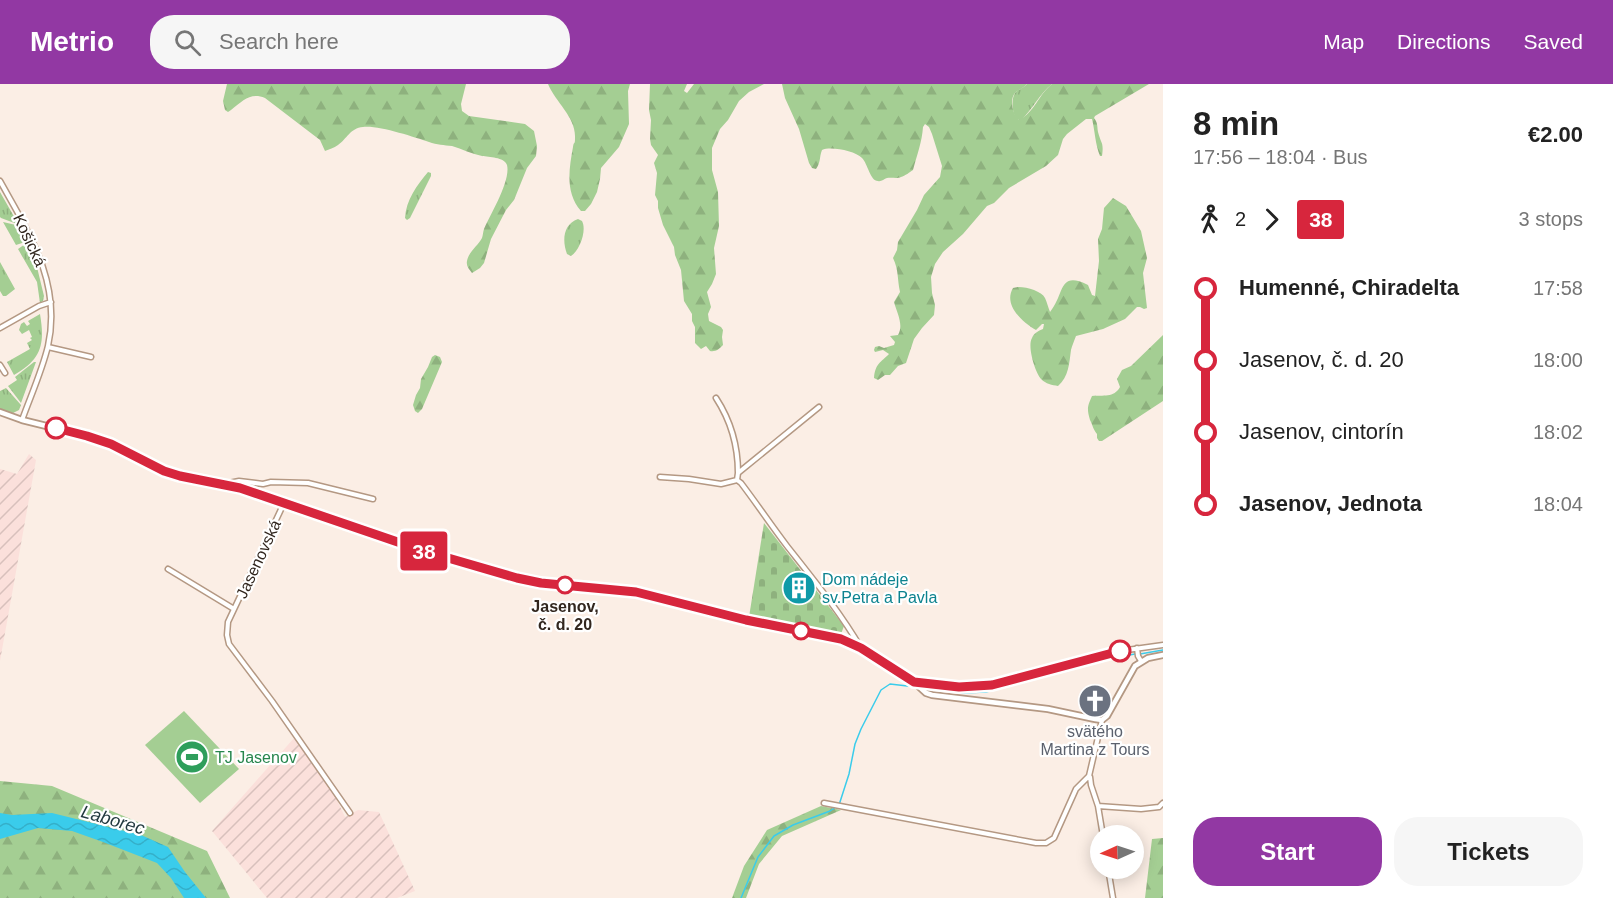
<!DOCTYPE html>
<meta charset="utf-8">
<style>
:root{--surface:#fff;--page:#f6f6f6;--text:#222;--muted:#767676;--accent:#9238a3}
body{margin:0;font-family:Arial,sans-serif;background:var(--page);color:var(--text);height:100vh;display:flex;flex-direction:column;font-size:22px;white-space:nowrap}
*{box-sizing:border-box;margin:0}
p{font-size:20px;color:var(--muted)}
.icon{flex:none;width:33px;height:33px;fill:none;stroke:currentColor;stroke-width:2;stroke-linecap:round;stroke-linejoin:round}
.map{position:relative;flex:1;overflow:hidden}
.side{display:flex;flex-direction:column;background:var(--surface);width:450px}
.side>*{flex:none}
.badge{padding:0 12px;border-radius:4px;font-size:21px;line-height:39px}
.needle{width:39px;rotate:267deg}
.fabs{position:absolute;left:1090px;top:741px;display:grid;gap:12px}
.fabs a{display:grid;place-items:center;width:54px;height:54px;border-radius:50%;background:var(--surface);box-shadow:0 3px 15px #0003;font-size:30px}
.map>.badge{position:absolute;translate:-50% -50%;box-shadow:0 0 0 3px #fff}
.legs{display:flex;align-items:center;gap:9px;height:66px;padding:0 30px;font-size:20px}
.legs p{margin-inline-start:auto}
.summary{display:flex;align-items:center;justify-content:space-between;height:102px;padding:0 30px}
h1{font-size:33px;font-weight:700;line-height:45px}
.button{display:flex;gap:12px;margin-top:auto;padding:12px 30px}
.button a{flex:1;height:69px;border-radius:24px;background:var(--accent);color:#fff;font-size:24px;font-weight:700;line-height:69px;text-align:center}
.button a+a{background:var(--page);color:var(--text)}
ul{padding:0 30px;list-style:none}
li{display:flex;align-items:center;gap:21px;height:72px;font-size:22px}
li i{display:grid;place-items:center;width:9px;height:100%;margin:0 8px;background:currentColor}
li i::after{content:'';width:15px;height:15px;margin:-8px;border:4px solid;border-radius:50%;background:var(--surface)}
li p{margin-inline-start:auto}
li:first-child i{background:linear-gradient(#0000 50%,currentColor 0)}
li:last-child i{background:linear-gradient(currentColor 50%,#0000 0)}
header{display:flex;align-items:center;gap:36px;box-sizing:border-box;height:84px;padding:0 30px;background:var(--accent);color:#fff}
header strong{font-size:28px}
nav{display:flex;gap:33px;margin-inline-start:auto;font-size:21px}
.search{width:420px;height:54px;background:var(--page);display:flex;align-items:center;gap:15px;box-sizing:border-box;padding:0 21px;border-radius:24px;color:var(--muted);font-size:22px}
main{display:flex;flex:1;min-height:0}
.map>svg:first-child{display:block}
.industrial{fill:url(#industrial-furrows)}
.grass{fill:url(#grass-tufts)}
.forest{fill:url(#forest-firs)}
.cemetery{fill:url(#cemetery-stones)}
.pitch{fill:#a4ce93}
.water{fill:url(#water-waves)}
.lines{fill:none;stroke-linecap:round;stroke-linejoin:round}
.stream{stroke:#3acceb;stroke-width:1.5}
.minor-casing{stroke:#b49883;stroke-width:7}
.tertiary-casing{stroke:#b49883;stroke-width:8}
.minor{stroke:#fff;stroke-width:4}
.tertiary{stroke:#fff;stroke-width:4.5}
.line-1-casing{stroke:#fff;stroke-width:14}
.line-1{stroke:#d7263d;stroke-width:9}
.stop-1-dot{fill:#fff;stroke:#d7263d;stroke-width:3}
.labels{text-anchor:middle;stroke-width:4.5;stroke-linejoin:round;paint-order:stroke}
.street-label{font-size:16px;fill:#32271f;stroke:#fff}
.culture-label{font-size:16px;fill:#0d838f;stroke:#fff;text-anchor:start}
.stop-label{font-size:16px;font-weight:bold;fill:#32271f;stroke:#fff}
.worship-label{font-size:16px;fill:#5b616d;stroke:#fff}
.leisure-label{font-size:16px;fill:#27864d;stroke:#fff;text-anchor:start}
.water-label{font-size:18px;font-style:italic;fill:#233a40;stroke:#fff}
</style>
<header>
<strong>Metrio</strong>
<div class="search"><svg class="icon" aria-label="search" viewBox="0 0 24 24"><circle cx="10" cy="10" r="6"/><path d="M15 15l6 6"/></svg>Search here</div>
<nav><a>Map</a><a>Directions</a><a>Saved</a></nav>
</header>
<main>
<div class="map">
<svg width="1163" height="814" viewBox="0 0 1163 814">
<defs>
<pattern id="industrial-furrows" width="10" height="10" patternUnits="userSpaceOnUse" patternTransform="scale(1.5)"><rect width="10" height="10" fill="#fbe0db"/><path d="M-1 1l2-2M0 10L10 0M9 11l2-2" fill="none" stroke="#d8c0bc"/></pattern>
<pattern id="grass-tufts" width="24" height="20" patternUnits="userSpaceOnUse" patternTransform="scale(1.5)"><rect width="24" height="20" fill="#a4ce93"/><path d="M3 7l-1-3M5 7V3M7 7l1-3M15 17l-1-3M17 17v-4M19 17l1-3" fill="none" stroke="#8eb17e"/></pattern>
<pattern id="forest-firs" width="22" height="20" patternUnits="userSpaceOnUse" patternTransform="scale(1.5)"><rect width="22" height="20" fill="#a4ce93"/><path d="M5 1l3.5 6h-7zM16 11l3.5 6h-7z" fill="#8eb17e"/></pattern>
<pattern id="cemetery-stones" width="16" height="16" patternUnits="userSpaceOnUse" patternTransform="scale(1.5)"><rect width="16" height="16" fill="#a4ce93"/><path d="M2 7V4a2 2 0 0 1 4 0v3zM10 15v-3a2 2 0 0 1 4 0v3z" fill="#8eb17e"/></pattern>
<pattern id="water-waves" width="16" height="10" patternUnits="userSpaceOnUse" patternTransform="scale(1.5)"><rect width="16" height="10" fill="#3acceb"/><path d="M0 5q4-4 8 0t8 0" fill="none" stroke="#34afc9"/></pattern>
</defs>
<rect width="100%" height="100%" fill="#fbeee5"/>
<path class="industrial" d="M29,370L36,376L0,577V385L17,390Z
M294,654L332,706L345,733L358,726L379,728L415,807L397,814H267L212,747Z"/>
<path class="grass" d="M1027,0H1052C1040,9 1033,25 1021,36C1020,36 1018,36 1017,35C1012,30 1011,15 1015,9C1018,5 1024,4 1027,0Z
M428,88L431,89V92L410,134L407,136L405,134C406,116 417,101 428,88Z
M0,108L16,136L17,140L1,134L0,133Z
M578,135L582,137C587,146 580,166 571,172L567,170C562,157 563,140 578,135Z
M3,138L16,141L25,158L16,161Z
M28,158L35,175L44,212L43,217L40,219L37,198L18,165Z
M0,178L15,205L6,212H3L0,207Z
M40,230C45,260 42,275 14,291L7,278L30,265L27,259L32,256L30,254L32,253L29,246L22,250L19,246L21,240L24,238L27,242L30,240L28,237Z
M34,278H36L21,319L8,302L17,296L15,293Z
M6,304L21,321L19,326L13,329L0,325V307Z"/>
<path class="forest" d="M227,0H466L461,20L462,27L469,32L525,40L534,47L537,62L536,72L527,84L514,116L506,126L491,155L484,179L480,184L472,189C469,185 466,182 467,177C469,167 478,162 482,154C483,151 483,148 484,145C490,131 511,97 507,81C504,73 489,73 482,72C472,70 462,65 452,62C444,61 437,61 429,58C414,53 378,41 363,43C350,44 347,55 338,61C334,64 329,65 325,67L320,56L265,14C250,8 243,17 231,26L228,28L225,26L223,17Z
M548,0H630L628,7L629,40L619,63L601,84L600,95L597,108L591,120L585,127H581C565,109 569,85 573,63C574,56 575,62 575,54C576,33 556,19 548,0Z
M650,0H687L684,7L687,9L694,0H764L749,8L739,17L728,36L720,45L712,64V86L718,108L719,142L714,164L716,190L712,200L707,208L711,223L708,230L709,237L721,243L723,246L722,253L723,261C719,265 716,268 710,267L706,262L701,265L695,259V243L692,237V230L684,217L681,186L675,171L674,163L663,141L658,124V117L655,111L657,89L654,79L658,71L651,61L650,55L651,36L649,26Z
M782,0H1027C1024,4 1019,5 1015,9C1009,16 1013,31 1019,36C1034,29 1039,10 1052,0H1149L1095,32L1094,34C1098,39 1097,42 1098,48C1101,60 1104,58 1102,72H1100C1095,60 1095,47 1092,35H1086L1067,50L1063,55L1058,71L1046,82L1009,104L994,119L987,122L963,150L943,168L935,180L931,193L932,209L935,221L934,231L922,244L914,255L906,279L898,282L890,291H885L878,296L874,294C875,280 881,278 889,270L883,266L875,268L874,266L875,263L879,262L884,264L894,261L895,258L890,252L898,251C904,241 897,229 894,218L900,208C897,194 899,187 893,174L897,166L898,158L917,126L924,111L940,93L942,82L932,50L929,43L925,40L923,43C922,58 917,71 913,86C910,88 905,92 901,93C897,95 892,93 887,94C884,95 881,98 878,97C870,97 868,80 862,74C855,67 831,62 822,66C819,74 821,78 816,85L812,84L809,79L799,45L785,14Z
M1113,114L1126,122L1141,147L1147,174L1143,189L1147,224L1144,225L1140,223H1137L1125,235L1103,245L1076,252C1074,257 1072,262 1071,266C1069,280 1069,292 1058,302C1052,301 1046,300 1041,295C1035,288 1027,262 1032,254C1034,249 1038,247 1043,245L1044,240H1042L1036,246C1022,238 1003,221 1013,204C1020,201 1041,206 1045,214C1047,218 1048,223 1050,228C1065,210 1058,186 1088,201L1092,211L1095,212L1099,177L1098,155L1102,145L1104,124Z
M1163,251V317L1102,357H1099L1097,354V350C1093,345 1093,342 1090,336C1087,325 1087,323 1092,312C1103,311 1114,314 1120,303L1117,295L1122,286L1131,282Z
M435,271L440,273L442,278L422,325L418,329L415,327L413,321L416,311L420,304L421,295L428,283L432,273Z
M0,697L52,702L207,767L230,814H0Z
M821,722L841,726L782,752L759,780L746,814H732L744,782L767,746Z
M1163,754V814H1145L1152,755Z"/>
<path class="cemetery" d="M764,439L844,542L841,550L749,533Z"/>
<path class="pitch" d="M184,627L239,685L200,719L145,661Z"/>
<path class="water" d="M0,729L12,731L52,729L141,751L168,763L185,788L206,814H184L171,794L157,779L103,758L72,747L38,744L0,755Z"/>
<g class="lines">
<path class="stream" d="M1140,570L1163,566
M923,604L962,609L986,608L1118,573L1135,570
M741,814L758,773L774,752L793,741L830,727L839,721L849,690L855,660L861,645L881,606L890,600L916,603"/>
<defs>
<path id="minor" d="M0,97C29,149 62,199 48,262C42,287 31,311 22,336
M0,244L39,222L51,218
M48,263L91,273
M0,281L5,289
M716,314C731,337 738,361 738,389
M819,323L738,389L737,396L741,399C757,420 771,441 787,462C813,495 840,528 861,564
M660,393L689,395L721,400L737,396
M224,400L239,397L263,400L271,398L308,399L373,415
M284,419L228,538L227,551L229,560L272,617L350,729
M168,485L234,525
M1137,564L1138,572L1141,577
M914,598L959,603L992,601L1120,567L1163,561
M1090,693L1091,701L1098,722L1103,752
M824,719L1036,759H1046L1054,754L1076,705L1089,692L1102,636
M1098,722L1141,725L1159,723L1163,719
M1108,784L1113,814"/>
<path id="tertiary" d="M0,328L22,336L87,352L111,360L164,387L180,392L240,404L424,467L517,494L541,499L636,508L746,536L841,555L861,564L914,598L926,609L932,611L1048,625L1095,635L1102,636L1107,632L1135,582L1148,574L1163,571"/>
</defs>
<use href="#minor" class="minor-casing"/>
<use href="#tertiary" class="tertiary-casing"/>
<use href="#minor" class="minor"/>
<use href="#tertiary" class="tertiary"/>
</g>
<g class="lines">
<defs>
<path id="line-1" d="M56,344L87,352L111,360L164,387L180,392L240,404L424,467L517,494L541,499L636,508L746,536L841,555L861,564L914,598L959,603L992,601L1120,567"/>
</defs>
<use href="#line-1" class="line-1-casing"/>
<use href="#line-1" class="line-1"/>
</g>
<defs>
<symbol id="building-disc" viewBox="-11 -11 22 22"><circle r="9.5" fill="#0f9aa8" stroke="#fff"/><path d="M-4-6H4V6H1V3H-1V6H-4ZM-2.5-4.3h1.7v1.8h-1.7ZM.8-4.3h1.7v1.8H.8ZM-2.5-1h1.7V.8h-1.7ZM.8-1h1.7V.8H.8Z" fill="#fff"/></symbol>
<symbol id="church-disc" viewBox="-11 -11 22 22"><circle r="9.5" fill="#6b7280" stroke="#fff"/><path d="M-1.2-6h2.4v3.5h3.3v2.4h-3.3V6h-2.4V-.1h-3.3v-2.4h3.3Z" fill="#fff"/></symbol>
<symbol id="stadium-disc" viewBox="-11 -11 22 22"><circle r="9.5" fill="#2e9e5b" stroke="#fff"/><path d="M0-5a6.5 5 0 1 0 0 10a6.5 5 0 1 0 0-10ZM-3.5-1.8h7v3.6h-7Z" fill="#fff"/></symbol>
</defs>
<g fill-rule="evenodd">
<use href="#building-disc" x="780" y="485" width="38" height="38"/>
<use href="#church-disc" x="1076" y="598" width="38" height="38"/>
<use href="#stadium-disc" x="173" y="654" width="38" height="38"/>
</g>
<g class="stop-1-dot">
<circle cx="56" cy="344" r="10"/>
<circle cx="565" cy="501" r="8"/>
<circle cx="801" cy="547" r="8"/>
<circle cx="1120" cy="567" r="10"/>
</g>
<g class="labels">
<g class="street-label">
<text transform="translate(30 156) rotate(65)" y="6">Košická</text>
<text transform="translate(258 475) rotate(-65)" y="6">Jasenovská</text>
</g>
<g class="culture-label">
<text x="822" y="501">Dom nádeje<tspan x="822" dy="18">sv.Petra a Pavla</tspan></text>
</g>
<g class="stop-label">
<text x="565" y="528">Jasenov,<tspan x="565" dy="18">č. d. 20</tspan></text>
</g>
<g class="worship-label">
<text x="1095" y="653">svätého<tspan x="1095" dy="18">Martina z Tours</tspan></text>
</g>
<g class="leisure-label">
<text x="215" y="679">TJ Jasenov</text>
</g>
<g class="water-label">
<text transform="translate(113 736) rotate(16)" y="6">Laborec</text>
</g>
</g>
</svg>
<div class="fabs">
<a><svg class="needle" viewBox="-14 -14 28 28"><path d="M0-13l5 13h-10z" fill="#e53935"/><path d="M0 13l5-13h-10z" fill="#767676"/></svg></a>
</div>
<b class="badge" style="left:424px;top:467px;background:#d7263d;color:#fff">38</b>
</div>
<section class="side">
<div class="summary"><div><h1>8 min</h1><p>17:56 – 18:04 · Bus</p></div><b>€2.00</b></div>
<div class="legs"><svg class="icon" aria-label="walk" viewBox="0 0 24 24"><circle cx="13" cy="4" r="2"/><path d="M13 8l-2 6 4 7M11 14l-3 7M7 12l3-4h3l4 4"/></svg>2<svg class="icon" aria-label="forward" viewBox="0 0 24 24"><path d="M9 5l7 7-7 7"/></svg><b class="badge" style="background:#d7263d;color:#fff">38</b><p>3 stops</p></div>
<ul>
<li><i style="color:#d7263d"></i><b>Humenné, Chiradelta</b><p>17:58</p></li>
<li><i style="color:#d7263d"></i><span>Jasenov, č. d. 20</span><p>18:00</p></li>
<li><i style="color:#d7263d"></i><span>Jasenov, cintorín</span><p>18:02</p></li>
<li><i style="color:#d7263d"></i><b>Jasenov, Jednota</b><p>18:04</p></li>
</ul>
<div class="button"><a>Start</a><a>Tickets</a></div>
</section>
</main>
